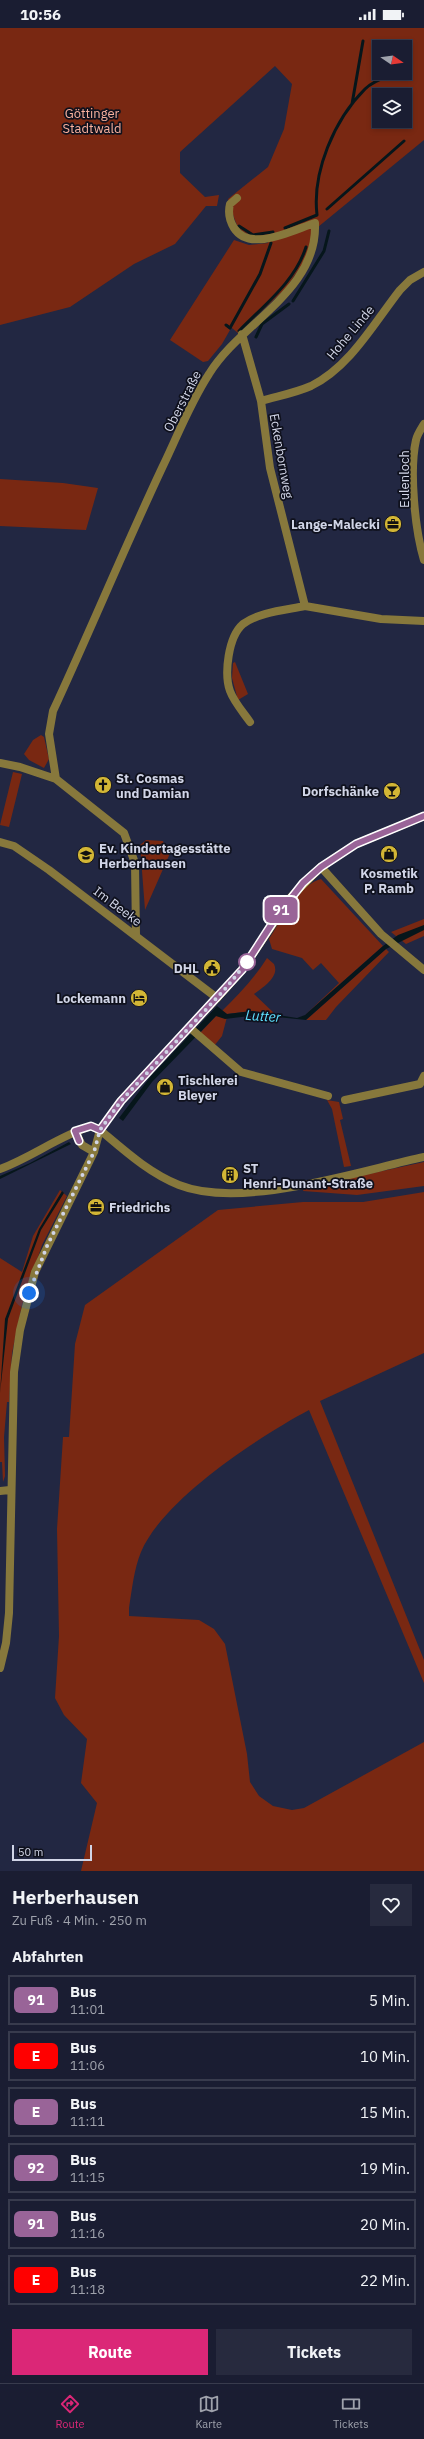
<!DOCTYPE html>
<html lang="de">
<meta charset="utf-8">
<style>
:root{--surface:#1a1d32;--page:#272a3e;--text:#f1f3f6;--muted:#9fa2ac;--line:#383b4d;--accent:#db2777}
body{margin:0;font-family:"IBM Plex Sans",sans-serif;background:var(--page);color:var(--text);height:100vh;display:flex;flex-direction:column;font-size:15px;white-space:nowrap}
*{box-sizing:border-box;margin:0}
p{font-size:13px;color:var(--muted)}
.icon{flex:none;width:22px;height:22px;fill:none;stroke:currentColor;stroke-width:2;stroke-linecap:round;stroke-linejoin:round}
.map{position:relative;height:1843px;overflow:hidden}
.details{display:flex;flex-direction:column;background:var(--surface);flex:1}
.details>*{flex:none}
.badge{padding:0 8px;border-radius:6px;font-size:14px;line-height:26px}
.needle{width:26px;rotate:103deg}
.controls{position:absolute;left:372px;top:12px;display:grid;gap:8px}
.controls a{display:grid;place-items:center;width:40px;height:40px;border-radius:0px;background:var(--surface);box-shadow:0 2px 6px #0003,0 0 0 1px var(--line);font-size:20px}
.scale{position:absolute;left:12px;bottom:10px;width:80px;box-sizing:border-box;padding-left:4px;border:2px solid #d1d5e7;border-top:0;font-size:11px;line-height:14px;white-space:nowrap;color:#d1d5e7;-webkit-text-stroke:3px #0f111d;paint-order:stroke}
.you{position:absolute;width:20px;height:20px;margin:-10px;border:3px solid #fff;border-radius:50%;background:#1a73e8;box-shadow:0 0 0 6px #1a73e833}
.map>.badge{position:absolute;translate:-50% -50%;box-shadow:0 0 0 2px #fff}
h2{padding:0 12px;font-size:15px;line-height:36px}
.round{display:grid;place-items:center;flex:none;width:42px;height:42px;border-radius:0px;background:var(--page)}
.summary{display:flex;align-items:center;justify-content:space-between;height:68px;padding:0 12px}
h1{font-size:19px;font-weight:800;line-height:30px}
.button{display:flex;gap:8px;margin-top:auto;padding:8px 12px}
.button a{flex:1;height:46px;border-radius:0px;background:var(--accent);color:#fff;font-size:16px;font-weight:800;line-height:46px;text-align:center}
.button a+a{background:var(--page);color:var(--text)}
ul{padding:0;list-style:none}
li{display:flex;align-items:center;gap:12px;height:50px;margin:0 8px 6px;padding:0 4px;border:2px solid var(--line);border-radius:0px}
li div{flex:1}
li b{display:block;font-size:15px}
li em{font-style:normal}
li .badge{min-width:44px;font-weight:700;text-align:center}
.status{display:flex;justify-content:space-between;align-items:center;height:28px;padding:0 20px;background:var(--surface);direction:ltr}
.status svg{height:11px;fill:currentColor}
.menu{display:flex;justify-content:space-around;align-items:center;height:56px;border-top:1px solid var(--line);background:var(--surface);font-size:11px;color:var(--muted)}
.menu a{display:grid;justify-items:center;gap:2px}
.menu .selected{color:var(--accent)}
.map>svg:first-child{display:block}
.green{fill:#792812;fill-rule:evenodd}
.water{fill:#06161b}
.lines{fill:none;stroke-linecap:round;stroke-linejoin:round}
.stream{stroke:#06161b;stroke-width:3}
.street{stroke:#87783c;stroke-width:8}
.secondary{stroke:#bca43e;stroke-width:8}
.line-casing{stroke:#fff;stroke-width:9}
.line{stroke:#996498;stroke-width:6}
.walk{stroke:#d1d5e7;stroke-width:4;stroke-dasharray:0 7.2}
.stop-dot{fill:#fff;stroke:#996498;stroke-width:2}
.labels{text-anchor:middle;stroke-width:3.5;stroke-linejoin:round;paint-order:stroke}
.park-label{font-size:13px;fill:#fab19e;stroke:#0f111d}
.street-label{font-size:13px;fill:#d1d5e7;stroke:#0f111d}
.poi-label{font-size:13px;font-weight:bold;fill:#d1d5e7;stroke:#0f111d;text-anchor:start}
.water-label{font-size:14px;font-style:italic;fill:#5ee1ff;stroke:#0f111d}
</style>
<div class="status"><b>10:56</b><svg viewBox="0 0 49 12"><path d="M0 12V9h3v3zM5 12V6h3v6zM10 12V3h3v9zM15 12V0h3v12zM26 1h20v11H26zM47 4h2v5h-2z"/></svg></div>
<div class="map">
<svg width="424" height="1843" viewBox="0 0 424 1843">
<rect width="100%" height="100%" fill="#222742"/>
<path class="green" d="M0,0H424V112L318,199L307,229L286,260L238,305L227,296L226,298L230,302L222,316L208,333L203,334L170,312L234,212L249,217L268,215L266,208C234,209 237,195 228,171L268,139L284,101L292,56L275,38L180,124V145L205,169L219,167L217,178H206L175,216L134,236L70,279L0,297ZM379,19H405V45H379ZM379,67H405V93H379Z
M0,451L63,455L98,460L86,502L0,498Z
M235,634L248,666L238,672L232,650L233,635Z
M41,707L44,709L49,731L44,740L29,732L24,726L33,712Z
M13,744L22,746L9,799L0,797Z
M146,812L163,813L165,820L171,823L145,882L140,817Z
M321,851L383,918L305,987L339,955L321,935L313,942L302,930L272,921L269,911C280,894 301,855 321,851Z
M424,891V908L406,916L391,904Z
M386,921L389,924L336,979L326,992H306Z
M267,930L274,936C280,949 263,959 254,966L275,986L252,983L227,986L222,983C237,968 254,951 267,930Z
M216,988L227,989L222,1008L214,1018L200,1005Z
M327,1072L339,1074L343,1091L340,1092L351,1138L344,1139L332,1081Z
M424,1134V1158L357,1167L303,1163L304,1160Z
M60,1162L67,1168L42,1217L22,1277L12,1325L9,1374H7L4,1409L5,1448L3,1454L2,1434H0V1230L22,1244L33,1208Z
M424,1164V1325L320,1373L424,1632V1655L309,1382C260,1408 163,1471 141,1524C134,1541 132,1561 129,1580V1588L199,1592L214,1601L225,1616L247,1726L250,1754L259,1768L273,1778L292,1782L304,1780L424,1714V1843H81L97,1775L81,1755L87,1711L64,1687L55,1670L59,1608L57,1501L63,1409H69L75,1316L85,1277L218,1182L303,1174H363Z"/>
<path class="water" d="M424,897V902L386,921L306,992L258,987L225,991L216,988L152,1054L123,1093L119,1090L151,1048L217,978L227,986L252,983L297,990L305,987L383,918L398,907Z
M69,1114L71,1116L0,1151V1148L30,1135Z
M62,1163L64,1165L41,1202L8,1291L0,1365L5,1291L39,1201Z"/>
<g class="lines">
<path class="stream" d="M352,76L363,13
M327,181L404,113
M239,198L253,207L273,204
M285,200L317,187C312,144 334,92 365,61C373,53 386,49 396,45
M293,273L324,223L329,203
M226,297L230,300L260,246L271,215
M239,303C264,277 295,254 306,219
M256,309L262,296L289,276"/>
<path class="street" d="M242,306L261,373L270,440L305,578L381,591L424,593
M261,373C278,368 295,365 311,358C350,339 374,295 400,262L410,252L424,244
M424,396C421,401 417,407 416,412C409,443 415,502 424,532
M250,694C243,684 234,674 230,663C224,646 228,609 243,596C259,584 286,582 305,578
M0,735L20,739L56,751L124,805L135,835L136,907
M56,751L49,706L53,683C90,603 124,521 162,440C177,409 190,375 209,346C241,294 318,263 315,195C293,202 250,225 234,200C229,192 228,184 230,176L237,170
M0,814L14,818L49,842L217,970L121,1073L100,1102L94,1124L35,1244L20,1302L14,1344L9,1585L6,1615L0,1640
M321,839L381,906L424,942
M189,999L241,1044L328,1068
M345,1072L420,1056L424,1048
M75,1103L82,1117L94,1124
M0,1141C32,1129 59,1108 91,1098L100,1102C125,1123 149,1145 179,1157C242,1182 358,1143 424,1129
M0,1463L10,1462"/>
<path class="secondary" d="M217,970L242,942L291,869L321,839L356,816L424,788"/>
</g>
<g class="lines">
<defs>
<path id="line" d="M79,1113L75,1103L91,1098L100,1102L121,1073L242,942L277,888L303,855L321,839L356,816L424,788"/>
</defs>
<use href="#line" class="line-casing"/>
<use href="#line" class="line"/>
<path class="walk" d="M29,1265L47,1218L94,1124L100,1102L121,1073L226,960L247,934"/>
</g>
<defs>
<symbol id="office-disc" viewBox="-11 -11 22 22"><circle r="9.5" fill="#d3b635" stroke="#0f111d"/><path d="M-6-3h4V-5.5h4V-3h4V5H-6ZM-1-4.5V-3h2v-1.5ZM-6 0V1H6V0Z" fill="#111"/></symbol>
<symbol id="church-disc" viewBox="-11 -11 22 22"><circle r="9.5" fill="#d3b635" stroke="#0f111d"/><path d="M-1.2-6h2.4v3.5h3.3v2.4h-3.3V6h-2.4V-.1h-3.3v-2.4h3.3Z" fill="#111"/></symbol>
<symbol id="bar-disc" viewBox="-11 -11 22 22"><circle r="9.5" fill="#d3b635" stroke="#0f111d"/><path d="M-6-5H6L.8 .8V4.5H3.5V6h-7V4.5H-.8V.8Z" fill="#111"/></symbol>
<symbol id="shop-disc" viewBox="-11 -11 22 22"><circle r="9.5" fill="#d3b635" stroke="#0f111d"/><path d="M-5-2.5h2.3a2.7 3.5 0 0 1 5.4 0H5L5.5 6h-11ZM-1.5-2.5h3a1.5 2.3 0 0 0-3 0Z" fill="#111"/></symbol>
<symbol id="school-disc" viewBox="-11 -11 22 22"><circle r="9.5" fill="#d3b635" stroke="#0f111d"/><path d="M0-5L7-2L0 1L-7-2ZM-4 1L0 2.5L4 1V4Q0 6-4 4Z" fill="#111"/></symbol>
<symbol id="civic-disc" viewBox="-11 -11 22 22"><circle r="9.5" fill="#d3b635" stroke="#0f111d"/><path d="M-.6-6.5H3V-4.5H.6V-3L4-1V1h2V6H-6V1h2V-1L-.6-3ZM-1.2 2.5V6h2.4V2.5Z" fill="#111"/></symbol>
<symbol id="hotel-disc" viewBox="-11 -11 22 22"><circle r="9.5" fill="#d3b635" stroke="#0f111d"/><path d="M-6-4.5h1.5V1H6V5H4.5V3h-9V5H-6ZM-4 0a1.8 1.8 0 1 1 3.6 0ZM.5 0V-2.5h3Q6-2.5 6 0Z" fill="#111"/></symbol>
<symbol id="building-disc" viewBox="-11 -11 22 22"><circle r="9.5" fill="#d3b635" stroke="#0f111d"/><path d="M-4-6H4V6H1V3H-1V6H-4ZM-2.5-4.3h1.7v1.8h-1.7ZM.8-4.3h1.7v1.8H.8ZM-2.5-1h1.7V.8h-1.7ZM.8-1h1.7V.8H.8Z" fill="#111"/></symbol>
</defs>
<g fill-rule="evenodd">
<use href="#office-disc" x="383" y="486" width="20" height="20"/>
<use href="#church-disc" x="93" y="747" width="20" height="20"/>
<use href="#bar-disc" x="382" y="753" width="20" height="20"/>
<use href="#shop-disc" x="379" y="816" width="20" height="20"/>
<use href="#school-disc" x="76" y="817" width="20" height="20"/>
<use href="#civic-disc" x="202" y="930" width="20" height="20"/>
<use href="#hotel-disc" x="129" y="960" width="20" height="20"/>
<use href="#shop-disc" x="155" y="1049" width="20" height="20"/>
<use href="#building-disc" x="220" y="1137" width="20" height="20"/>
<use href="#office-disc" x="86" y="1169" width="20" height="20"/>
</g>
<circle class="stop-dot" cx="247" cy="934" r="8"/>
<g class="labels">
<g class="park-label">
<text x="92" y="90">Göttinger<tspan x="92" dy="15">Stadtwald</tspan></text>
</g>
<g class="street-label">
<text transform="translate(350 304) rotate(-50)" y="5">Hohe Linde</text>
<text transform="translate(182 373) rotate(-63)" y="5">Oberstraße</text>
<text transform="translate(282 428) rotate(80)" y="5">Eckenbornweg</text>
<text transform="translate(404 451) rotate(-90)" y="5">Eulenloch</text>
<text transform="translate(118 878) rotate(37)" y="5">Im Beeke</text>
</g>
<g class="poi-label">
<text x="380" y="501" text-anchor="end">Lange-Malecki</text>
<text x="116" y="755">St. Cosmas<tspan x="116" dy="15">und Damian</tspan></text>
<text x="379" y="768" text-anchor="end">Dorfschänke</text>
<text x="99" y="825">Ev. Kindertagesstätte<tspan x="99" dy="15">Herberhausen</tspan></text>
<text x="389" y="850" text-anchor="middle">Kosmetik<tspan x="389" dy="15">P. Ramb</tspan></text>
<text x="199" y="945" text-anchor="end">DHL</text>
<text x="126" y="975" text-anchor="end">Lockemann</text>
<text x="178" y="1057">Tischlerei<tspan x="178" dy="15">Bleyer</tspan></text>
<text x="243" y="1145">ST<tspan x="243" dy="15">Henri-Dunant-Straße</tspan></text>
<text x="109" y="1184">Friedrichs</text>
</g>
<g class="water-label">
<text transform="translate(263 988) rotate(4)" y="5">Lutter</text>
</g>
</g>
</svg>
<div class="controls">
<a><svg class="needle" viewBox="-14 -14 28 28"><path d="M0-13l5 13h-10z" fill="#e53935"/><path d="M0 13l5-13h-10z" fill="#9fa2ac"/></svg></a>
<a><svg class="icon" aria-label="layers" viewBox="0 0 24 24"><path d="M12 4l9 5-9 5-9-5zM3 14l9 5 9-5"/></svg></a>
</div>
<div class="scale">50 m</div>
<div class="you" style="left:29px;top:1265px"></div>
<b class="badge" style="left:281px;top:882px;background:#996498;color:#fff">91</b>
</div>
<section class="details">
<div class="summary"><div><h1>Herberhausen</h1><p>Zu Fuß · 4 Min. · 250 m</p></div><a class="round"><svg class="icon" aria-label="heart" viewBox="0 0 24 24"><path d="M12 20l-8-8c-3-5 5-10 8-4 3-6 11-1 8 4z"/></svg></a></div>
<h2>Abfahrten</h2>
<ul>
<li><span class="badge" style="background:#996498;color:#fff">91</span><div><b>Bus</b><p>11:01</p></div><em>5 Min.</em></li>
<li><span class="badge" style="background:#f00;color:#fff">E</span><div><b>Bus</b><p>11:06</p></div><em>10 Min.</em></li>
<li><span class="badge" style="background:#996498;color:#fff">E</span><div><b>Bus</b><p>11:11</p></div><em>15 Min.</em></li>
<li><span class="badge" style="background:#996498;color:#fff">92</span><div><b>Bus</b><p>11:15</p></div><em>19 Min.</em></li>
<li><span class="badge" style="background:#996498;color:#fff">91</span><div><b>Bus</b><p>11:16</p></div><em>20 Min.</em></li>
<li><span class="badge" style="background:#f00;color:#fff">E</span><div><b>Bus</b><p>11:18</p></div><em>22 Min.</em></li>
</ul>
<div class="button"><a>Route</a><a>Tickets</a></div>
</section>
<nav class="menu">
<a class="selected"><svg class="icon" aria-label="directions" viewBox="0 0 24 24"><path d="M12 3l9 9-9 9-9-9zM9 14v-3h6M13 9l2 2-2 2"/></svg>Route</a>
<a><svg class="icon" aria-label="map" viewBox="0 0 24 24"><path d="M3 6l6-2 6 2 6-2v14l-6 2-6-2-6 2zM9 4v14M15 6v14"/></svg>Karte</a>
<a><svg class="icon" aria-label="tickets" viewBox="0 0 24 24"><path d="M3 7h18v10H3zM15 7v10"/></svg>Tickets</a>
</nav>
